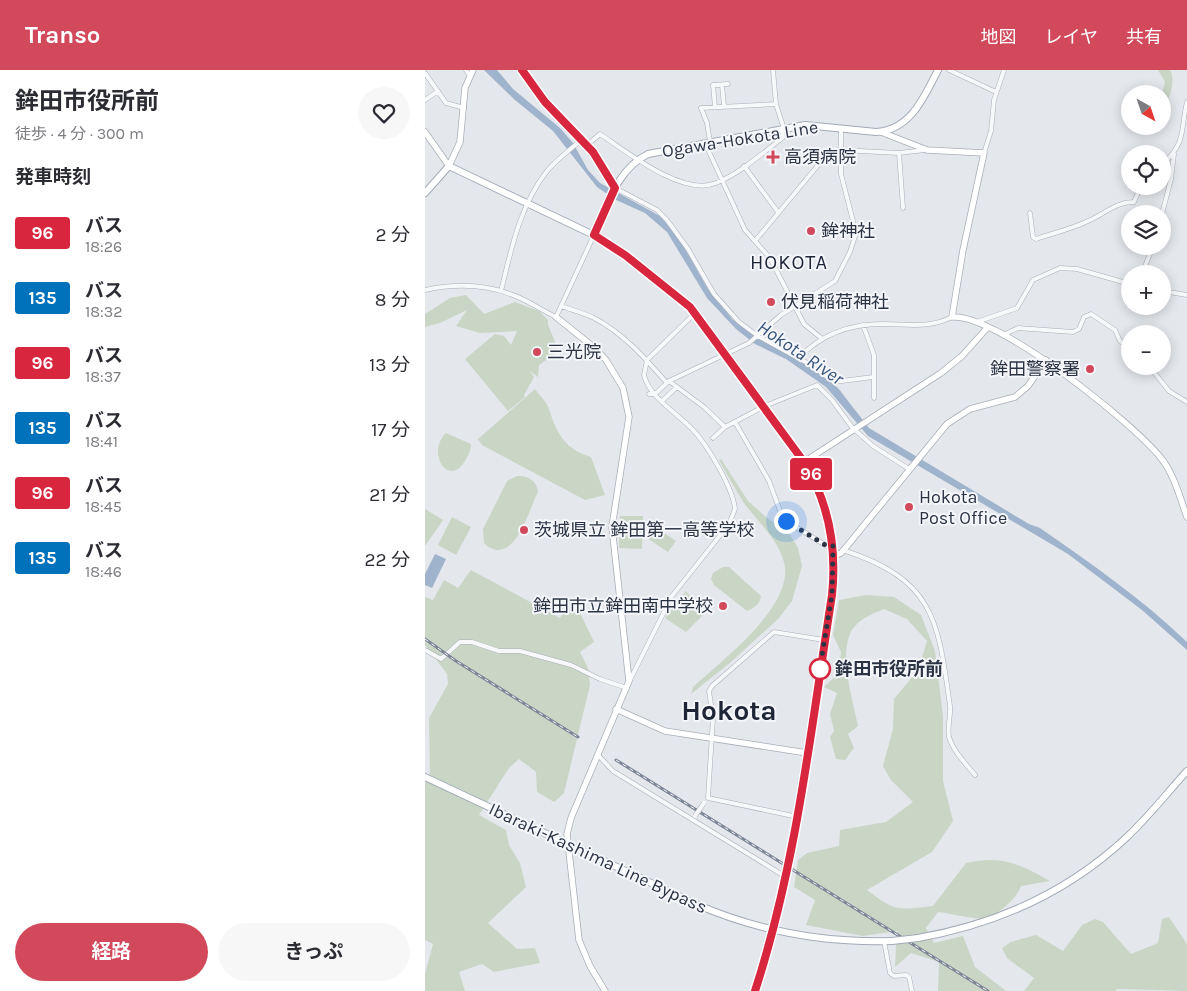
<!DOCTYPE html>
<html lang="ja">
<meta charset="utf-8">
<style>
:root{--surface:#fff;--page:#f7f7f7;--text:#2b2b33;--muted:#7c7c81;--accent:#d1495b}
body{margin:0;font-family:Karla,"Noto Sans JP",sans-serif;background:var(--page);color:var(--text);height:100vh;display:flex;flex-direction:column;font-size:19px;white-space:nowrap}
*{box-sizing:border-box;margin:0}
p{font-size:16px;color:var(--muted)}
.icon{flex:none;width:28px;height:28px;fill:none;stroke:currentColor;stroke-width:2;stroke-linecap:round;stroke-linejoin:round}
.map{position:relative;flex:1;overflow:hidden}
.sheet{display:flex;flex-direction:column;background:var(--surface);width:425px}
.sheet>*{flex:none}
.badge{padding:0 10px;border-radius:4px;font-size:18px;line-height:32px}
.needle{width:32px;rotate:140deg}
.buttons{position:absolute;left:696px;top:15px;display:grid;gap:10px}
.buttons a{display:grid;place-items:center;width:50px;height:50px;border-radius:50%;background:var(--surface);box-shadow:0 2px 12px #0003;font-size:25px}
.you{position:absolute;width:25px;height:25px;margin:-12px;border:4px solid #fff;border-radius:50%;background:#1a73e8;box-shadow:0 0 0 8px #1a73e833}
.map>.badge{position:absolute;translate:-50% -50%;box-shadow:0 0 0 2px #fff}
h2{padding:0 15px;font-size:19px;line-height:45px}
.round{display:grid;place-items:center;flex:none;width:52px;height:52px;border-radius:26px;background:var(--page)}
.summary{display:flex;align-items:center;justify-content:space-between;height:85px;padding:0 15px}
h1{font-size:24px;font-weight:700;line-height:38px}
.primary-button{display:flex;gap:10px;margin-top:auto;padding:10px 15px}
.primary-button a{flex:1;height:58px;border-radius:30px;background:var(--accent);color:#fff;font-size:20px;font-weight:700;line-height:58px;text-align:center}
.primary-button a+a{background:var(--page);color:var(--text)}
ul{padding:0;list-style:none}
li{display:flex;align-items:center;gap:15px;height:65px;padding:0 15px}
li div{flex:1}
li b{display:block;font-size:19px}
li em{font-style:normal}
li .badge{min-width:55px;font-weight:700;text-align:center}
header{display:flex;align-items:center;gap:30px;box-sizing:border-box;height:70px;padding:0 25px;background:var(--accent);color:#fff}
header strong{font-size:24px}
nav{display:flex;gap:28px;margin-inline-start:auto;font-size:18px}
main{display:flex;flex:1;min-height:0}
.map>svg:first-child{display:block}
.green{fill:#c9d6c5}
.water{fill:#9fb4cc}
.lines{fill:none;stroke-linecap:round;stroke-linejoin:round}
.street-casing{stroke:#a9aeb7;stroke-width:5}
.secondary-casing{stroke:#a9aeb7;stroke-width:7}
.primary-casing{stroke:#a3abb8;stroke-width:8}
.street{stroke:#f7f8fa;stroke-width:4}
.secondary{stroke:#fff;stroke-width:5.5}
.primary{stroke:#fff;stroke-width:6}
.rail-casing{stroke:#7d8696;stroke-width:3}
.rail{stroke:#f4f6f9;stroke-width:1;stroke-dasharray:4;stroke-linecap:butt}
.street-bridge-casing{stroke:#a9aeb7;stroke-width:5;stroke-linecap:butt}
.primary-bridge-casing{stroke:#a3abb8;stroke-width:8;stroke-linecap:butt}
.street-bridge{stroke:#f7f8fa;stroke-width:4}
.primary-bridge{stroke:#fff;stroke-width:6}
.line-casing{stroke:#fff;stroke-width:11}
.line{stroke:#d7263d;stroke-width:8}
.walk{stroke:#2b3445;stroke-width:5;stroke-dasharray:0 9}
.poi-dot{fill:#d1495b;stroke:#f4f6f9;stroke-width:2}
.stop-dot{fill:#fff;stroke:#d7263d;stroke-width:2.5}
.labels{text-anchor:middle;stroke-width:4;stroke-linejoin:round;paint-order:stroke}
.street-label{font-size:18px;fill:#2b3445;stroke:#f4f6f9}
.poi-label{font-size:18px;fill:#2b3445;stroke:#f4f6f9;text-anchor:start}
.stop-label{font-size:18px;font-weight:bold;fill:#2b3445;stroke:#f4f6f9;text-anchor:start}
.water-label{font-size:19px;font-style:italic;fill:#34527a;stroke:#f4f6f9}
.quarter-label{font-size:20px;letter-spacing:1px;fill:#1d2536;stroke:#f4f6f9}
.town-label{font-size:28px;font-weight:bold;fill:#1d2536;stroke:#f4f6f9}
</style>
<header>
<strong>Transo</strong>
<nav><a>地図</a><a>レイヤ</a><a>共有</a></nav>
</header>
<main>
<section class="sheet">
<div class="summary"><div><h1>鉾田市役所前</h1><p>徒歩 · 4 分 · 300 m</p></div><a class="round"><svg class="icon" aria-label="heart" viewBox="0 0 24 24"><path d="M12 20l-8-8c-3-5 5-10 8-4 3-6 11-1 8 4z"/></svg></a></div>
<h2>発車時刻</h2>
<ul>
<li><span class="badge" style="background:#d7263d;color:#fff">96</span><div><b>バス</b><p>18:26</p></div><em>2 分</em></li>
<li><span class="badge" style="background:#0072bc;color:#fff">135</span><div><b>バス</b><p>18:32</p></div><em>8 分</em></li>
<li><span class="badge" style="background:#d7263d;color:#fff">96</span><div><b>バス</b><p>18:37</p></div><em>13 分</em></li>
<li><span class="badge" style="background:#0072bc;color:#fff">135</span><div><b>バス</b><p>18:41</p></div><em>17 分</em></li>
<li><span class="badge" style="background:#d7263d;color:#fff">96</span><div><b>バス</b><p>18:45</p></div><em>21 分</em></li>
<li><span class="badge" style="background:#0072bc;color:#fff">135</span><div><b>バス</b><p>18:46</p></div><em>22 分</em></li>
</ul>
<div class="primary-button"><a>経路</a><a>きっぷ</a></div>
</section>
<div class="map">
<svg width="762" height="921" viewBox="0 0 762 921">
<rect width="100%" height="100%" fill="#e4e7ec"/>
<path class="green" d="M733,0H745C751,9 745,30 738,38L737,24L740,12Z
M41,225L59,244L90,232L114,241L123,250V255L134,281L114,295L113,307L105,301L109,307L99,325L100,327L83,341L40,289L70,264L79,266L86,275L92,261L55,263L31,256L42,240L15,253L0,257V244L25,228Z
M110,319C114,325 122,332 124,339C132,364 140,379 166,387L180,425L160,430L57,375L53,369Z
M21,363L46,374C46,380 44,384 41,389C25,420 0,383 21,363Z
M296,389L323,431L342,448L364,463L373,478L377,496L367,531L353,549L306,592L266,624L268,617C297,590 374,533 358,489C351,467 332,451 319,433C310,419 302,404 294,390Z
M92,406C103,405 112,411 113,422C103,442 88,500 59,473L58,459L82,411Z
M0,439L18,450L0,476Z
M195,446H218L217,479L194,478Z
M27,447L46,457L31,485L13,475Z
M230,457L251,471L243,482L222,468Z
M298,497H304L336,526C335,534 330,538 322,541L289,515L286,509L288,503Z
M46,500L135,548L145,531L153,539L169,572L155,582L163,598L165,615L139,723L129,732L112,722L111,702L94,689L84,698L54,745L81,760L84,775L95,793L101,817L63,853L92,879L110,878L115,893L69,902L57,894L34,902L40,921H0V904L8,874L0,870V714L5,702L4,648L23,614L22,604L0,575V527L8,530L19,510L33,518Z
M261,521L279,544L261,562L240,548Z
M441,525L469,527L496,545L510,581L518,646V711L528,751L507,782L442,820C471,842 473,840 508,836L541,793C576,785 595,794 625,811L596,816C592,828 574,845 559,848C549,850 525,843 513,842L501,858L509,873L538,866L550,897L581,921H513L514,892L486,883L470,897L472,861L438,866L381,855L390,830L369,817L373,790L382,783L414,776L415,760L461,752L488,732L466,710L458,696L468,659L469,629L493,600L502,571L482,549L459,539C447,544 434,549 427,560C413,583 428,631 433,656L423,664L429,678L420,690L411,689L405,667L409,661L405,644L412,623L399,617L414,603L416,582L408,565L414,530Z
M744,847L762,874V921L692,919L690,921H599L609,908L582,888L577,878L586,872L611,865L638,881L657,855L670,849L678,852L706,884L733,873L737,849Z"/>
<path class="water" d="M59,0H72L88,19L135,58L148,73L163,100L175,113L235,146L254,168L283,219L308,250L386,297L413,318L444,358L604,454L615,458C667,494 717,529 762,572V580L717,540L643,484L443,366L401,317L361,289L330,274L311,259L282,228L242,162L220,143L191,130L172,117L128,61L90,30Z
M10,484L21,489L7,518L0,515V504Z"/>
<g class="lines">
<defs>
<path id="street" d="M41,0L44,5
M348,0L351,34
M524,0L571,22
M0,3L21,33L39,38
M297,15L299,36
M0,30L13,21
M290,37L288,15L303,14
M285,72L282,53L276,38L351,34L359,59
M280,73L320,160L345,188L379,254L396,268
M162,75L175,64C202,82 258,127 291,113C314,104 335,85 355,70L358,67L357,59
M474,83L478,138
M559,83L566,61L569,30L579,0
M738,94C762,71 755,61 762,32
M319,96L353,142
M190,118L232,140L242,150L263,179L289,224L314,252L333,266L384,294L409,312L448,307
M605,143L608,167L611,169C628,163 647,159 663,151C680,144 690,132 709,132L716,116
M737,144L746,109L749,84
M330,171L404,82L415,80L474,83L500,80
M717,204L728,176
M0,220C28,214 58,214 85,224C101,229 116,240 131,247L169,165
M76,221C86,180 95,135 122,101C132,89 145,80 156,70
M738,221L762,225
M136,236C147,240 159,243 169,248C198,263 220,288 241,312
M552,252L592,238L608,210L635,198L652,199L705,214
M438,255L449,285V328
M578,265L593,258L648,262L654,259L659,247L666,244L690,260L695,271L705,278
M374,288C396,264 426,254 458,254C483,254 503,259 527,247
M724,296L744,321L762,332
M244,311L279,337L300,357L340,336L392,315L407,330L429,360
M224,324H230L244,311L324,273L356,245L410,211L425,182L431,163L416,104V58
M237,331L252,317
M310,352L344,411L357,446L361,451L402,476H406
M429,359L448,376L484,399
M288,368L300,357
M418,480C510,510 513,550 525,636C526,646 522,657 524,667C528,681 541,694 550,705
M0,580L16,589L35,572H47L74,581H95L146,595L175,609L202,618
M205,610L247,526L304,454L310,439C308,418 282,374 267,359C252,343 224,327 219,305L222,290L270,243
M173,685L188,701L361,807
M373,747L283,728L288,648L284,621L287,616L349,562L399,570
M459,871L465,903L469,906L481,905L484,907L487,921"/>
<path id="secondary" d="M0,62L24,96L35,72L40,18L48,0
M456,62L502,80L559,83L538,180L527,247C571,243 707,352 736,388C749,404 755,428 762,447
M131,247L171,279L181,290L198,318L204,347L187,457L204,611L146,748L142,764L154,870L165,896L180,921
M379,392L516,303L537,286L563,257
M409,486L416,483L422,476L522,354L545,339L590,327L603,316L621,290
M191,639L240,661L382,683"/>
<path id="primary" d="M97,0L120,32L168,82L190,118
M0,123L24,96L177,169L248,222L267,240C289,266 309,295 329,322C380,391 416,434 407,525L365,787
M169,165C182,136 192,99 223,84L380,55L451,62C486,60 499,27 513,0
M0,707L273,835C336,862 398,873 467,871
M493,868C572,854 645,821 703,766C724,746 743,722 762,701
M331,921L349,861L362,803"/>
</defs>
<use href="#street" class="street-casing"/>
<use href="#secondary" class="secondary-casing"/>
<use href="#primary" class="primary-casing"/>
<use href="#street" class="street"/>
<use href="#secondary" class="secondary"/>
<use href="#primary" class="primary"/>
<defs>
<path id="rail" d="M0,569L31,591L153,667
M191,690L563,921"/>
</defs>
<use href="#rail" class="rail-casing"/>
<use href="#rail" class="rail"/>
<defs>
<path id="street-bridge" d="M270,746L279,733"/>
<path id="primary-bridge" d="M362,803L365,787
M467,871L493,868"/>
</defs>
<use href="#street-bridge" class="street-bridge-casing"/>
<use href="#primary-bridge" class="primary-bridge-casing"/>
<use href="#street-bridge" class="street-bridge"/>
<use href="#primary-bridge" class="primary-bridge"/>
</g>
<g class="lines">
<defs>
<path id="line" d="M97,0L120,32L168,82L190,118L169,165L200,185L265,237L379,392C404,433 412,477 407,525C386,658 372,792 330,921"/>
</defs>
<use href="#line" class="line-casing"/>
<use href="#line" class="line"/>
<path class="walk" d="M361,451L402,476H408L407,525L394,603L395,599"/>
</g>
<g class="poi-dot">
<path d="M345.5 79.5h5v5h5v5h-5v5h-5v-5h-5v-5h5z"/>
<circle cx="386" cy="161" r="5"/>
<circle cx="346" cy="232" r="5"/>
<circle cx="112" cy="282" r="5"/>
<circle cx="665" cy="299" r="5"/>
<circle cx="484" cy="437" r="5"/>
<circle cx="99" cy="460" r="5"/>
<circle cx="298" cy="536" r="5"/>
</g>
<circle class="stop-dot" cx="395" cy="599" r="10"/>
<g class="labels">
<g class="street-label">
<text transform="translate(315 69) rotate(-9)" y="6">Ogawa-Hokota Line</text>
<text transform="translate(173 788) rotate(25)" y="6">Ibaraki-Kashima Line Bypass</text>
</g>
<g class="poi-label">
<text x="359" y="93">高須病院</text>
<text x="396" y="167">鉾神社</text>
<text x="356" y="238">伏見稲荷神社</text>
<text x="122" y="288">三光院</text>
<text x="655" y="305" text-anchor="end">鉾田警察署</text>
<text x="494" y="433">Hokota<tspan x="494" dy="21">Post Office</tspan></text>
<text x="109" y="466">茨城県立 鉾田第一高等学校</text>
<text x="288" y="542" text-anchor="end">鉾田市立鉾田南中学校</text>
</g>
<g class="stop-label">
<text x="410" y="605">鉾田市役所前</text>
</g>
<g class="water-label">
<text transform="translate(376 282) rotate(34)" y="7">Hokota River</text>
</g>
<g class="quarter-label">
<text x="364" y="199">HOKOTA</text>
</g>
<g class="town-label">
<text x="304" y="650">Hokota</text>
</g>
</g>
</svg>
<div class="buttons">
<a><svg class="needle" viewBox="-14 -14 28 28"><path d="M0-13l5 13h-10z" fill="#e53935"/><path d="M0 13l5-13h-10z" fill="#7c7c81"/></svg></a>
<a><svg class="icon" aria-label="locate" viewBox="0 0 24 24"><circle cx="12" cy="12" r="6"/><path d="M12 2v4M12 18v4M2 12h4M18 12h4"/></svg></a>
<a><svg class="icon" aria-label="layers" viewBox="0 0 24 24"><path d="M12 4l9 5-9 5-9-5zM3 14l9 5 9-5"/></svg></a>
<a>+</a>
<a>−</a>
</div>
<div class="you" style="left:361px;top:451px"></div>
<b class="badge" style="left:386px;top:404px;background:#d7263d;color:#fff">96</b>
</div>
</main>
